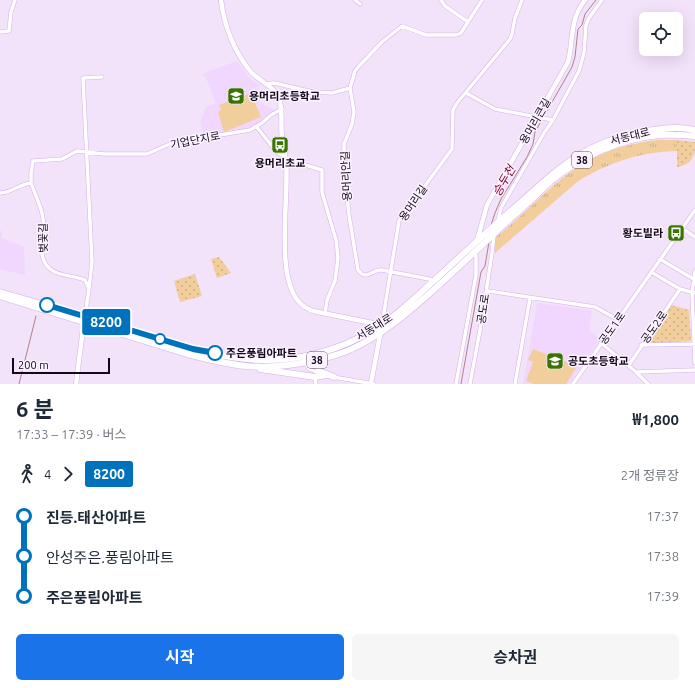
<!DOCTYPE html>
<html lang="ko">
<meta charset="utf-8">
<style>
:root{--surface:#fff;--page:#f6f6f7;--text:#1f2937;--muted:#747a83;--accent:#1a73e8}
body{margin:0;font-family:Ubuntu,"Noto Sans KR",sans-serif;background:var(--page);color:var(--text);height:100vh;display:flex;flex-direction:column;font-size:15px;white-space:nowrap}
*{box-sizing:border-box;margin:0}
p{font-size:13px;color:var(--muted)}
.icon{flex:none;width:22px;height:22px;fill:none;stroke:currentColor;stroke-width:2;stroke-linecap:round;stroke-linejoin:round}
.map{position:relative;height:384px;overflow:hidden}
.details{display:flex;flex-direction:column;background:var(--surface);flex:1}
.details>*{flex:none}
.badge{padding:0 8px;border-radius:3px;font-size:14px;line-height:26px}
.fabs{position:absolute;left:639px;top:12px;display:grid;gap:8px}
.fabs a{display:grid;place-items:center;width:44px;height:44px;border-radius:6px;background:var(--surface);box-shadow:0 4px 16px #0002;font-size:20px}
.scale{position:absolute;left:12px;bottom:10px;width:98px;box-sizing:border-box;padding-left:4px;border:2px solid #14071a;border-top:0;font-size:11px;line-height:14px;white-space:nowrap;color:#14071a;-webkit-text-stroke:3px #fbf3ff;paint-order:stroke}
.map>.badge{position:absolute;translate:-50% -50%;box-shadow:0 0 0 2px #fff}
.legs{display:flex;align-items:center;gap:6px;height:44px;padding:0 16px;font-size:13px}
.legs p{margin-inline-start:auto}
.overview{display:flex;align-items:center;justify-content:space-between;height:68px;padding:0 16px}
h1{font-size:22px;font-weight:700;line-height:30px}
.primary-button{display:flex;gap:8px;margin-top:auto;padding:8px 16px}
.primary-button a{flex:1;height:46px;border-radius:6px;background:var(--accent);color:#fff;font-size:16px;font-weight:700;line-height:46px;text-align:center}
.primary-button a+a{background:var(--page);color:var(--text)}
ul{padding:0 16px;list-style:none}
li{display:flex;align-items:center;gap:14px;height:40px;font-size:15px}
li i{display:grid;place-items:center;width:6px;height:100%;margin:0 5px;background:currentColor}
li i::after{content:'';width:10px;height:10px;margin:-5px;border:3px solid;border-radius:50%;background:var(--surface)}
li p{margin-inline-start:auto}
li:first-child i{background:linear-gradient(#0000 50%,currentColor 0)}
li:last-child i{background:linear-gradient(currentColor 50%,#0000 0)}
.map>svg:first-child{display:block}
.built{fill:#f1d6fd}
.grass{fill:url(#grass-tufts)}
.park{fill:url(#park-dots)}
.garden{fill:#f2ce9c}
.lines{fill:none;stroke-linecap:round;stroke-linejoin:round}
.stream{stroke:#b28189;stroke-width:1}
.minor-casing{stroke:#d6afe8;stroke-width:4.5}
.tertiary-casing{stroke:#d6afe8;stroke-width:5.5}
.primary-casing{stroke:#d6afe8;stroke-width:7}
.minor{stroke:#fff;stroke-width:3.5}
.tertiary{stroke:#fff;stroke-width:4.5}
.primary{stroke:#fff;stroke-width:6}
.line-1-casing{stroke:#fff;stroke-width:9}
.line-1{stroke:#0072bc;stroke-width:6}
.stop-1-dot{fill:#fff;stroke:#0072bc;stroke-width:2}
.labels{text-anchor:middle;stroke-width:3;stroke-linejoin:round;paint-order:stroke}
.shield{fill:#fbf3ff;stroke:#594e5f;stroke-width:1}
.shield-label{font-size:10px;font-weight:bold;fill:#14071a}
.poi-label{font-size:11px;font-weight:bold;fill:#14071a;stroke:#fbf3ff;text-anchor:start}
.street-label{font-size:11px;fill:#14071a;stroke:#fbf3ff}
.stop-label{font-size:11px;font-weight:bold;fill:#14071a;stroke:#fbf3ff;text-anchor:start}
.water-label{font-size:12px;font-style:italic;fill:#830028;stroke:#fbf3ff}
</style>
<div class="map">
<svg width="695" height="384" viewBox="0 0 695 384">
<defs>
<pattern id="grass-tufts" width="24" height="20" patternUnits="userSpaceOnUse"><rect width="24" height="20" fill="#f2ce9c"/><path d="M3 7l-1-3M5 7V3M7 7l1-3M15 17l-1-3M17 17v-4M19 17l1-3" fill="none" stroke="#cfaf86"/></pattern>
<pattern id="park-dots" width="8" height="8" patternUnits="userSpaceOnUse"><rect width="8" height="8" fill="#f2ce9c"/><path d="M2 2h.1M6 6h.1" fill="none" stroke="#cfaf86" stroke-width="1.8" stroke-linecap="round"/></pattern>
</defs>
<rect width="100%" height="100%" fill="#f2e2fa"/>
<path class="built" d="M237,61L249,78L260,85L257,88L260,103L276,111L266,115L260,122L247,129L204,137L201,121L206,107L216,103L206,78L202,74Z
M0,231H2V238L24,247L25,275L0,269Z
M538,303L592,311L589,330L600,339L569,384H523L537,304Z"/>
<path class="grass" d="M657,140H677V151C640,152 609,162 577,182L495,253V238C525,214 551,183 584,163C606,150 632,143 657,140Z"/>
<path class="park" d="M677,140L695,142C695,156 693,164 677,167Z
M219,257L231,273L217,278L211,259Z
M195,274L202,296L180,302L174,281Z
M671,305L689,310L691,341L646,344Z"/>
<path class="garden" d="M251,93L261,117L224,132L218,112L221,110L219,105Z
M533,349L577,366L566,384H534L526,381L533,362L528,360Z"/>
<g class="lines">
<path class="stream" d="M491,225L495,213L501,199L527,157L533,144L535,132L572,67L575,57L578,29L582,25L585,14L596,0
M19,384L36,316
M461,384L481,272L485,266L489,242"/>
<defs>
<path id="minor" d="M355,0L360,4
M441,0L445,6L468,22
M0,32L9,31L11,12L15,0
M266,84L274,83L313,92L332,93L350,88
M466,93L495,109L553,120
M256,126L275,150L286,159L322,170V192L336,240L338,258L335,281L327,300L325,314
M31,183V174L33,161L62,159L77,151L104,154H147L172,143L250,130L262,123L271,115L282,109
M0,193C11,193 20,184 31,183C35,194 41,206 43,218C45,235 35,256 50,269C60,277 74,275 85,280L89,289L85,316
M498,221L501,208L544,133L553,120L579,71L584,53L586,25L589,18L602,0
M683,229L695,237
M660,259L695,280
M695,271L692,293L695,363
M651,272L680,289L695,293
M434,280L382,270C371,269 367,282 358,270L349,215L344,166V144L352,124L354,112L350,88L355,71L360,65L382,42L402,26L426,35H456L461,33L482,0
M89,289L92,262L83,78L102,77
M488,291L595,307L617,319
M382,324L399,221L452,149L453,110L457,103L510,39L512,34L515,18L522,0
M601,343L636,372L695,370
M641,345L695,344
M305,362L309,369L319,373
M629,365L680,289
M636,372L648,384
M315,377L316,384
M333,377L374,384
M456,384L476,275V256L475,251
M470,384L482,319L492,253L494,235
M515,384L530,298
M573,384L695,210"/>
<path id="tertiary" d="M221,0C224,25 234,52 251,72C259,81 272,85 278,96C284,110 280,123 282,138C282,146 285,153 286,161C290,196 272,287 305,307C308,309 311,310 313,311L382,325L371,383
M477,241L487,205L568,62C574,38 569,21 585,0
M76,384L84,321"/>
<path id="primary" d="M0,292C32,302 65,310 98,320C153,337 227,366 285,359C320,356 354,343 383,324C402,311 420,293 437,278C465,252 492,227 521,202C561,166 585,143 641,132C659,129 676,126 695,130
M0,296L187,354C206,359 226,364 246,366C276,369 319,362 347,351C378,338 404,316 429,294C457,269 484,243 511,218C525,206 538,193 551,181C581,156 620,139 659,135C671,134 683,135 695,136
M323,358C319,363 317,365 319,371L334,377
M260,369L315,377L326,375"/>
</defs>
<use href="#minor" class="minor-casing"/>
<use href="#tertiary" class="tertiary-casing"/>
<use href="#primary" class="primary-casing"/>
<use href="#minor" class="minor"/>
<use href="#tertiary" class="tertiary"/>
<use href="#primary" class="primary"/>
</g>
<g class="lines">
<defs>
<path id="line-1" d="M47,305L193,349L215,353"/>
</defs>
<use href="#line-1" class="line-1-casing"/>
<use href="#line-1" class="line-1"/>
</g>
<defs>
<symbol id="school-square" viewBox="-11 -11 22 22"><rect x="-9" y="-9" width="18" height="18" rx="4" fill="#3a7302" stroke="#fbf3ff"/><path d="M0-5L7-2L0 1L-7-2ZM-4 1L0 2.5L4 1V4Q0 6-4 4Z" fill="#fff"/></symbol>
<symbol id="bus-square" viewBox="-11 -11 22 22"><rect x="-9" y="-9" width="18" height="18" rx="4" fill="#3a7302" stroke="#fbf3ff"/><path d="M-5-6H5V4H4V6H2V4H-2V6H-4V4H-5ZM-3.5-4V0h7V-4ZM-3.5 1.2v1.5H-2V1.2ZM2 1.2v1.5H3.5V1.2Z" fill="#fff"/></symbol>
</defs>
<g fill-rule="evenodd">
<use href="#school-square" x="226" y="86" width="20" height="20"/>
<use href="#bus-square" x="270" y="135" width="20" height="20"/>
<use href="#bus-square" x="666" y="223" width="20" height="20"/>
<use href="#school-square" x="545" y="351" width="20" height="20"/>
</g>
<g class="stop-1-dot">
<circle cx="47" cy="305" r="7"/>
<circle cx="160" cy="339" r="5"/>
<circle cx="215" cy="353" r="7"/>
</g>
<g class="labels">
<g class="shield">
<rect x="572" y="152" width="20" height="16" rx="3"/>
<rect x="307" y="352" width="20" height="16" rx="3"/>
</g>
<g class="shield-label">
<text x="582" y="164">38</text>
<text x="317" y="364">38</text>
</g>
<g class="poi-label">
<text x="249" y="100">용머리초등학교</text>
<text x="280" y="167" text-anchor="middle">용머리초교</text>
<text x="663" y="237" text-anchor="end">황도빌라</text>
<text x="568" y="365">공도초등학교</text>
</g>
<g class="street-label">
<text transform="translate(535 121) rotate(-60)" y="4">용머리큰길</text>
<text transform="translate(630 136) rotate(-14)" y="4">서동대로</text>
<text transform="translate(195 140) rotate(-11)" y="4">기업단지로</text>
<text transform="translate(346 176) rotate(-93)" y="4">용머리안길</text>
<text transform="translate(413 203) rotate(-56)" y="4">용머리길</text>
<text transform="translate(43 238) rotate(-91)" y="4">벚꽃길</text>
<text transform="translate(483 309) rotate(-82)" y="4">공도로</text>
<text transform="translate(374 327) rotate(-32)" y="4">서동대로</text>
<text transform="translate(654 327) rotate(-55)" y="4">공도2로</text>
<text transform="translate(612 328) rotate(-55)" y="4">공도1로</text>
</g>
<g class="stop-label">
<text x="226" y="357">주은풍림아파트</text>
</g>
<g class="water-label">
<text transform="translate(504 181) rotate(-60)" y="4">승두천</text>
</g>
</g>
</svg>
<div class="fabs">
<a><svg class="icon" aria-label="locate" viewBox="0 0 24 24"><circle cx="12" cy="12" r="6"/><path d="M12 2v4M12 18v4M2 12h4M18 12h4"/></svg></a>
</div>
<div class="scale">200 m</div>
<b class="badge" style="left:106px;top:322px;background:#0072bc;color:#fff">8200</b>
</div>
<section class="details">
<div class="overview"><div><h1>6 분</h1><p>17:33 – 17:39 · 버스</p></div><b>₩1,800</b></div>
<div class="legs"><svg class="icon" aria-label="walk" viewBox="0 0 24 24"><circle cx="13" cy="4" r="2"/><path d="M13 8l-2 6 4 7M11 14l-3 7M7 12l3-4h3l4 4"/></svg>4<svg class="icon" aria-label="forward" viewBox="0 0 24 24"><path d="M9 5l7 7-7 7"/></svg><b class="badge" style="background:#0072bc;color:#fff">8200</b><p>2개 정류장</p></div>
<ul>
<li><i style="color:#0072bc"></i><b>진등.태산아파트</b><p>17:37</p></li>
<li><i style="color:#0072bc"></i><span>안성주은.풍림아파트</span><p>17:38</p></li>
<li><i style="color:#0072bc"></i><b>주은풍림아파트</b><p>17:39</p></li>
</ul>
<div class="primary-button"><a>시작</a><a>승차권</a></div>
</section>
